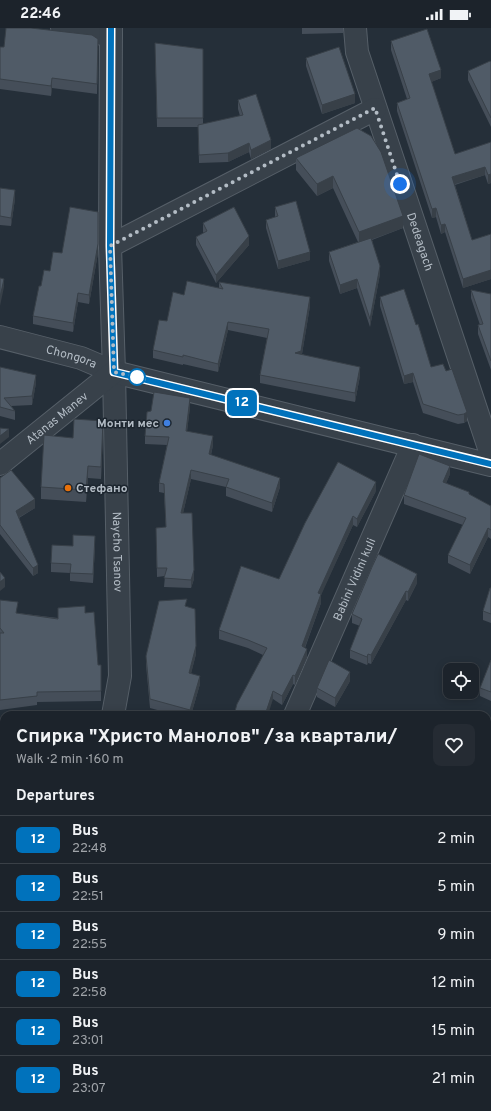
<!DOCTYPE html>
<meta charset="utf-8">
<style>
:root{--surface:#1c232b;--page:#252b33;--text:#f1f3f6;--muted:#a0a4a9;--line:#3a4047}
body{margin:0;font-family:Overpass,sans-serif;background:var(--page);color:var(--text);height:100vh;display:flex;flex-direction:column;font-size:15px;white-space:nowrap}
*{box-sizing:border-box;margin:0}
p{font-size:13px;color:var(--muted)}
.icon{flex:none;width:22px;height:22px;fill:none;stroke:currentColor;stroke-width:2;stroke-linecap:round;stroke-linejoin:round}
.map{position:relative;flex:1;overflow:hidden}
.details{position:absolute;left:0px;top:683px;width:491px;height:400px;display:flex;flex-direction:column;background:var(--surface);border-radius:12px 12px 0 0;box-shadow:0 2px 10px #0003,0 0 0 1px var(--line)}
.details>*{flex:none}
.badge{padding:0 8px;border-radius:6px;font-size:14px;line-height:26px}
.controls{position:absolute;left:443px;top:635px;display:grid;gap:8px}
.controls a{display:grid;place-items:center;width:36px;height:36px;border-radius:8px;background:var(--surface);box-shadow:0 2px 10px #0003,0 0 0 1px var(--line);font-size:20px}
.you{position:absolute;width:20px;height:20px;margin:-10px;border:3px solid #fff;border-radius:50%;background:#1a73e8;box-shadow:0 0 0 6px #1a73e833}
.map>.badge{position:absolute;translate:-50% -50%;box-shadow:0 0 0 2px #fff}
h2{padding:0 16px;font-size:15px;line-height:36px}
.round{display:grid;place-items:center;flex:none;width:42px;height:42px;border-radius:8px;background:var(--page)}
.overview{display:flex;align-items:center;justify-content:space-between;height:68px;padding:0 16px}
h1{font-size:19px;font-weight:700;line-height:30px}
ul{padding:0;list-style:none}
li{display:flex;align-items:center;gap:12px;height:48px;padding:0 16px;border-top:1px solid var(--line)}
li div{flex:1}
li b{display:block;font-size:15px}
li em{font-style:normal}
li .badge{min-width:44px;font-weight:700;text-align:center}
.status{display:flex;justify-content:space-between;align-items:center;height:28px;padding:0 20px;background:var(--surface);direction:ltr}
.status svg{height:11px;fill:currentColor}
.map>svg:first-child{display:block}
.forest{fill:url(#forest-firs)}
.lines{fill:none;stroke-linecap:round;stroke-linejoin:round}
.service-casing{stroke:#565f68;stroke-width:14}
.minor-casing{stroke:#565f68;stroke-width:24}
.service{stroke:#38414a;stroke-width:12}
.minor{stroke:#38414a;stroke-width:22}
.wall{fill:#454e59}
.shaded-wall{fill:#384048}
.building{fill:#505b67;stroke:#384048}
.line-casing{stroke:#fff;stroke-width:9}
.line{stroke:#0072bc;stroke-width:6}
.walk{stroke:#b3bcc5;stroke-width:4;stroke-dasharray:0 7.2}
.stop-dot{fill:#fff;stroke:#0072bc;stroke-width:2}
.shop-dot{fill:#3f7fe0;stroke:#1d262f;stroke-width:1.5}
.food-dot{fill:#e8710a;stroke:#1d262f;stroke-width:1.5}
.labels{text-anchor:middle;stroke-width:3;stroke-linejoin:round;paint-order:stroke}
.street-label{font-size:12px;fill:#b3bcc5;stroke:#1d262f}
.poi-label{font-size:12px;font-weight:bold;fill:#b3bcc5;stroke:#1d262f;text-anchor:end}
</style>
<div class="status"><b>22:46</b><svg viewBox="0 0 49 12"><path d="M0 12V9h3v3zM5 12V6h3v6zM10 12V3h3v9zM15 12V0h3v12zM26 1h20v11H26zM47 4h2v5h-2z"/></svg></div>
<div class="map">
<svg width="491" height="1083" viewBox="0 0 491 1083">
<defs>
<pattern id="forest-firs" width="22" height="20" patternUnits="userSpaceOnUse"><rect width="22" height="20" fill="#273c3b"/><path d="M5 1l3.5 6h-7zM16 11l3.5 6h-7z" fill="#445656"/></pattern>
</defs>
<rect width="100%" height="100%" fill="#252f39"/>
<path class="forest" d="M487,1068L491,1069V1083H293L294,1080L297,1079H487Z"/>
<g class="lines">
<defs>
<path id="service" d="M0,1036H4"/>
<g id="minor">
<path d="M62,0L111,7"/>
<path id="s1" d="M111,0L110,218L114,344L120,648L113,687"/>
<path id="s2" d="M355,0L357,24L491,426"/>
<path d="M110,218L375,81"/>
<path id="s3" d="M0,309L81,330L114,344L491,437"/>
<path id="s4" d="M0,436L114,344"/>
<path id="s5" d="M295,687L413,417"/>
<path d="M0,703L4,702"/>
<path d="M487,792L491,782"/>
<path d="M487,1051L491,1052"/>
<path d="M137,1079L138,1083"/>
</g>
</defs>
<use href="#service" class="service-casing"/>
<use href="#minor" class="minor-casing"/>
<use href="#service" class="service"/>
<use href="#minor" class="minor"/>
</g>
<path class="wall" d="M302,0H343V5L302,6Z
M391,13L441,50L431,54L455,126L491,114V155L488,156L485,147L455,157L472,212L491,206V251L463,260L445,204L441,206L436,189L432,190L397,83V75L407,71L391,22Z
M155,15L203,21V96L240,88L238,81V72L271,121L251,131L249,124L228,134L199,135L198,99H157Z
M0,19L98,20L97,66L52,60L51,68L0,61Z
M306,30L355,75L322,86L306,38Z
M491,34V99L468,52V43Z
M371,108L403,200L372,212L380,246L370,299L357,260L340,266L329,233V224L358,214L333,160L317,168L296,142V130Z
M0,160L15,171L11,198L0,197Z
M275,179L310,232L278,241L266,200V192L275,189Z
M203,195L249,217L216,255L196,217V209L204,205L203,204Z
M62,225H98L89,276L78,274L73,304L33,296V288L41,258L50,243Z
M219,254L310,278L302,326L360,348L355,374L260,355V347L267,310L228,302L218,344L183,336V337L153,330V322L167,293L184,267L219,260Z
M471,262L491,266V342L478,306V297H480L471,270Z
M380,269L416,297L431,339L446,343L467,393L464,395L458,396L423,385L413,354L404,356L380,278Z
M0,339L36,355L32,377L11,378L15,383V392L0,388Z
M190,379L187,403L213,417L211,427L280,459L272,484L226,468V459L191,451L183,485L194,551L191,560L164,559L165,548L157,549L156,500L166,499L164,465L159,464V455L167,417L145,416V408Z
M103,405L101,451L88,450L86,474L41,471V459L73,410Z
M450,446L446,455L469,467L491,478V511L488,509L470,546L448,535V527L463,497L404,476V467Z
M0,450L35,480L19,490L38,545L33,548L0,506Z
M376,463L357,499L353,497L321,566V575L305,620L307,629L295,657L293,656L282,677L273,671L263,627L248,620L219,611V602L279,551Z
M95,517L93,555L70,553V545L51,544V535L73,518Z
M417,555L408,573L406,572L371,636L368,635L367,637L350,630V622L360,598L352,595V586Z
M491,560V595L483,592V583Z
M0,572L17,585L58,590V580L85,585L98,637H101V673L37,674V677L0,682Z
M187,579L196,626L191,645L200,656L191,687H176L150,680L146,637V628Z
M491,632V673L480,668V660Z
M350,653L335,679L317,669V660Z
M4,708V858L0,859V709Z
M487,725L491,727V758L487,757Z
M487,816L491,817V868L487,866Z
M4,903V980L0,981V904Z
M487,969H491V1000L487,999Z
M0,1044L4,1079L58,1083H0Z"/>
<path class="shaded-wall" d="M441,42V50L429,55V46Z
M52,50V60L51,68V58Z
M355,66V75L322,86V77Z
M271,112V121L251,131V122Z
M249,115V124L228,134V125Z
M485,139V147L452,157V149Z
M491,146V155L488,156V147Z
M333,148V160L317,168V156Z
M15,162V171L11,198V190Z
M436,180V189L432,190V181Z
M403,188V200L359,216V204Z
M445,196V204L441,206V197Z
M249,208V217L216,255V247Z
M98,216V225L89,276V267Z
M310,224V232L278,241V233Z
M380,238V246L370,299V291Z
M491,242V251L463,260V251Z
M4,251V259L0,278V269Z
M357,251V260L340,266V257Z
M78,265V274L73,304V295Z
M310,269V278L301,332L295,325Z
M228,294V302L218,344V336Z
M360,339V348L355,374V365Z
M413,345V354L404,356V348Z
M36,347V355L32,377V368Z
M190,370V379L186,412V403Z
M467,384V393L464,395V386Z
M103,393V405L101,451V439Z
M9,401V409L0,416V408Z
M213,408V417L209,435V426Z
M88,438V450L86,474V462Z
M450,438V446L443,463V454Z
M191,442V451L181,494V485Z
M280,450V459L272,484V475Z
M376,454V463L357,499V491Z
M35,471V480L16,491V483Z
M353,488V497L318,574V565Z
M488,500V509L470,546V537Z
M95,508V517L93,555V546Z
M38,537V545L33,548V540Z
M194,542V551L191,560V552Z
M417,546V555L408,573V564Z
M5,550V559L0,563V554Z
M406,563V572L371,636V627Z
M321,566V575L302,627V618Z
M196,618V626L189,654V645Z
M307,621V629L295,657V648Z
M368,626V635L367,637V629Z
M350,644V653L335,679V670Z
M293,647V656L282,677V668Z
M200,648V656L191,687H190V682Z
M273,663V671L268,687H265Z
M488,711V720L487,722V713Z"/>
<path class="building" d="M6,0H31L92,7L98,11L97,56L52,50L51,58L0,51V19H4Z
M427,1L441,42L429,46L455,126L491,114V146L488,147L485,139L452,149L472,212L491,206V242L463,251L445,196L441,197L436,180L432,181L397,75L410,70L391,13Z
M155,15L203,21V90H157Z
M339,19L355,66L322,77L306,30Z
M490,33L491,34V90L468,43Z
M256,66L271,112L251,122L249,115L228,125L199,127L198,97L243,87L238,72Z
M357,100L371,108L381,124L403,188L359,204L333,148L317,156L296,130Z
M0,160L15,162L11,190L0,188Z
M296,173L310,224L278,233L266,192L278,188L275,179Z
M70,179L98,184V216L89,267L78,265L73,295L33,288L39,258H41L44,242L50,243L53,224L62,225Z
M234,179L249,208L216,247L196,209L207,203L203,195Z
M371,210L380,238L370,291L357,251L340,257L329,224Z
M0,250L4,251L0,269Z
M187,253L223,261L219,254L310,269L301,323L295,325L360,339L355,365L260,347L269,301L228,294L218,336L183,327V329L153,322L159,292L167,293L173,264L184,267Z
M404,261L416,297L418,296L431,339L443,336L446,343L452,341L467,384L464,386L458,387L423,376L413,345L404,348L380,269Z
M471,262L491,266V333L478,297L483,296Z
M0,339L36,347L32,368L4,370L15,383L0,379Z
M154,364L190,370L186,403L213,408L209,426L280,450L272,475L226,459L229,451L191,442L181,485H192L194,542L191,552L164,550L167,540H157L156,500L166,499L164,456L159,455L169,409L145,408L147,384L151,383Z
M74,391L103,393L101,439L88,438L86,462L41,459L44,407L73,410Z
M0,400L9,401L0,408Z
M419,426L450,438L443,454L469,464V466L491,478V502L488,500L470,537L448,527L466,490L404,467Z
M338,434L376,454L357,491L353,488L318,565L321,566L302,618L307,621L295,648L293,647L282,668L273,663L265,687H234L237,676L267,620L248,612L219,602L241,538L279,551L305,495Z
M11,442L35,471L16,483L38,537L33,540L0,497V450Z
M73,507L95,508L93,546L70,545L71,536L51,535L52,517L73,518Z
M378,526L417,546L408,564L406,563L371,627L368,626L367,629L350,622L362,591L352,586L372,539Z
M0,544L5,550L0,554Z
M490,560H491V586L483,583Z
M187,571L185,578L195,581L196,618L189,645L200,648L190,682L150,671L146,628L159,573Z
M0,572L18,574L16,585L58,591V580L85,578V585L94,584L98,637H101V663L37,664V668L0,672V605H4L0,600Z
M329,632L350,644L335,670L317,660Z
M491,632V664L480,660Z
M379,685L387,687H379Z
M4,708V850H0V709Z
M487,725L491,727V750L487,748Z
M487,816L491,817V859L487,857Z
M4,903V972H0V904Z
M487,969H491V991L487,990Z
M4,1043V1079H58V1083H4V1080L0,1081V1044Z
M207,1079H259L260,1083H207Z"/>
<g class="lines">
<defs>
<path id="line" d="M111,0L110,218L114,344L491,436"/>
</defs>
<use href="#line" class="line-casing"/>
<use href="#line" class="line"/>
<path class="walk" d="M137,349L144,351L114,344L110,218L375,80L400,156"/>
</g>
<circle class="stop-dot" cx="137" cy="349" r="8"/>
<circle class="shop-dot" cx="167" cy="395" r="4"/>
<circle class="food-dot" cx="68" cy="460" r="4"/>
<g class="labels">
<g class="street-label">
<text dy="4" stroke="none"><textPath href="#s2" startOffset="224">Dedeagach</textPath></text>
<text dy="4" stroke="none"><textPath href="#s3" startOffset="74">Chongora</textPath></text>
<text dy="4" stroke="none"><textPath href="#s4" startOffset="73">Atanas Manev</textPath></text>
<text dy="4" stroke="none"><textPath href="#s1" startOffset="524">Naycho Tsanov</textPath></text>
<text dy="4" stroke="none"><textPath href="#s5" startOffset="148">Babini Vidini kuli</textPath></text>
</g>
<g class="poi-label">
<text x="159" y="399">Монти мес</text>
<text x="76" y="464" text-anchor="start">Стефано</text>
</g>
</g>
</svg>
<div class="controls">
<a><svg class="icon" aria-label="locate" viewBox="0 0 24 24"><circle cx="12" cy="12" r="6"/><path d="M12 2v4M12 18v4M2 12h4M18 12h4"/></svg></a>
</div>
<div class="you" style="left:400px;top:156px"></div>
<b class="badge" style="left:242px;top:375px;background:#0072bc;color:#fff">12</b>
<section class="details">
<div class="overview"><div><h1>Спирка &quot;Христо Манолов&quot; /за квартали/</h1><p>Walk · 2 min · 160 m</p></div><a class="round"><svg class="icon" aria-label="heart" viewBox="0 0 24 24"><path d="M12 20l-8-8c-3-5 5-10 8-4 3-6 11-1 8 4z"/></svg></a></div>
<h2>Departures</h2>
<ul>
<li><span class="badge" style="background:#0072bc;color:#fff">12</span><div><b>Bus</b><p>22:48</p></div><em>2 min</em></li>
<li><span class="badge" style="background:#0072bc;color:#fff">12</span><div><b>Bus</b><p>22:51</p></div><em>5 min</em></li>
<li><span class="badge" style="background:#0072bc;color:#fff">12</span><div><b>Bus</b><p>22:55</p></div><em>9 min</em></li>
<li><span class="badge" style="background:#0072bc;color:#fff">12</span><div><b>Bus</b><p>22:58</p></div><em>12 min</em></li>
<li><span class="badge" style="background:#0072bc;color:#fff">12</span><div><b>Bus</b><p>23:01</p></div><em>15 min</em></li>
<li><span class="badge" style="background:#0072bc;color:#fff">12</span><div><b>Bus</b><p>23:07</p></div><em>21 min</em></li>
</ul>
</section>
</div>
